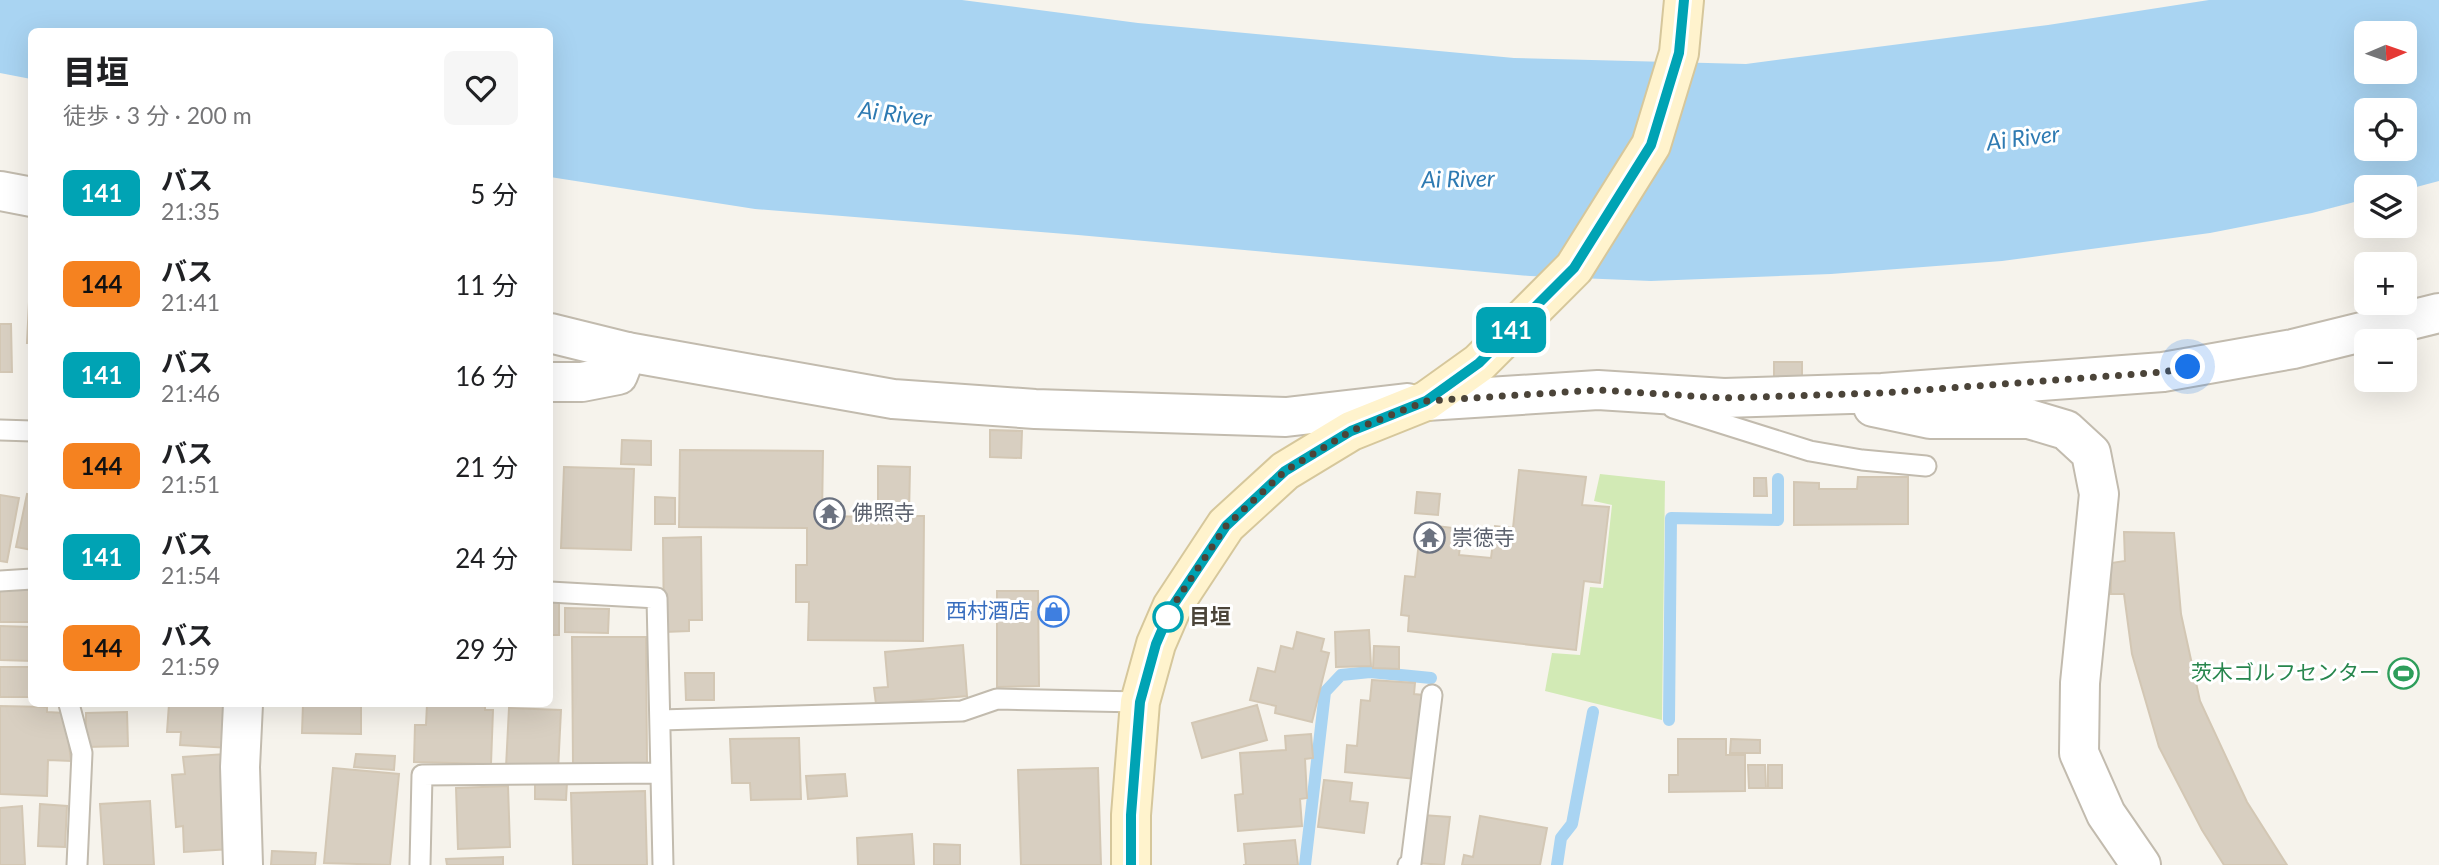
<!DOCTYPE html>
<html lang="ja">
<meta charset="utf-8">
<style>
:root{--surface:#fff;--page:#f6f6f6;--text:#202124;--muted:#757577}
body{margin:0;font-family:Lato,"Noto Sans JP",sans-serif;background:var(--page);color:var(--text);height:100vh;display:flex;flex-direction:column;font-size:26px;white-space:nowrap}
*{box-sizing:border-box;margin:0}
p{font-size:23px;color:var(--muted)}
.icon{flex:none;width:38px;height:38px;fill:none;stroke:currentColor;stroke-width:2;stroke-linecap:round;stroke-linejoin:round}
.map{position:relative;flex:1;overflow:hidden}
.side{position:absolute;left:28px;top:28px;width:525px;height:679px;display:flex;flex-direction:column;background:var(--surface);border-radius:10px;box-shadow:0 7px 28px #0002}
.side>*{flex:none}
.badge{padding:0 14px;border-radius:10px;font-size:24px;line-height:46px}
.needle{width:46px;rotate:88deg}
.buttons{position:absolute;left:2354px;top:21px;display:grid;gap:14px}
.buttons a{display:grid;place-items:center;width:63px;height:63px;border-radius:10px;background:var(--surface);box-shadow:0 7px 28px #0002;font-size:35px}
.you{position:absolute;width:35px;height:35px;margin:-18px;border:5px solid #fff;border-radius:50%;background:#1a73e8;box-shadow:0 0 0 10px #1a73e833}
.map>.badge{position:absolute;translate:-50% -50%;box-shadow:0 0 0 4px #fff}
.round{display:grid;place-items:center;flex:none;width:74px;height:74px;border-radius:10px;background:var(--page)}
.summary{display:flex;align-items:center;justify-content:space-between;height:119px;padding:0 35px}
h1{font-size:33px;font-weight:800;line-height:52px}
ul{padding:0;list-style:none}
li{display:flex;align-items:center;gap:21px;height:91px;padding:0 35px}
li div{flex:1}
li b{display:block;font-size:26px}
li em{font-style:normal}
li .badge{min-width:77px;font-weight:700;text-align:center}
.map>svg:first-child{display:block}
.green{fill:#d2eab5}
.water{fill:#a9d4f2;fill-rule:evenodd}
.lines{fill:none;stroke-linecap:round;stroke-linejoin:round}
.stream{stroke:#a9d4f2;stroke-width:12}
.building{fill:#d8cfc1;stroke:#d3c7b4;stroke-width:2}
.service-casing{stroke:#c2bbae;stroke-width:23}
.minor-casing{stroke:#c2bbae;stroke-width:42}
.tertiary-casing{stroke:#c2bbae;stroke-width:42}
.secondary-casing{stroke:#d6c79b;stroke-width:42}
.service{stroke:#fff;stroke-width:19}
.minor{stroke:#fff;stroke-width:38}
.tertiary{stroke:#fff;stroke-width:38}
.secondary{stroke:#fff3cd;stroke-width:38}
.line-casing{stroke:#fff;stroke-width:16}
.line{stroke:#00a3b4;stroke-width:10}
.walk{stroke:#4b4439;stroke-width:7;stroke-dasharray:0 12.6}
.stop-dot{fill:#fff;stroke:#00a3b4;stroke-width:3.5}
.labels{text-anchor:middle;stroke-width:6;stroke-linejoin:round;paint-order:stroke}
.worship-label{font-size:21px;fill:#5b616d;stroke:#fff;text-anchor:start}
.shop-label{font-size:21px;fill:#366cbe;stroke:#fff;text-anchor:end}
.stop-label{font-size:21px;font-weight:bold;fill:#4b4439;stroke:#fff;text-anchor:start}
.leisure-label{font-size:21px;fill:#27864d;stroke:#fff;text-anchor:end}
.water-label{font-size:23px;font-style:italic;fill:#2e7ab2;stroke:#fff}
</style>
<div class="map">
<svg width="2439" height="865" viewBox="0 0 2439 865">
<rect width="100%" height="100%" fill="#f6f3ec"/>
<path class="green" d="M1600,474L1665,481L1662,720L1545,691L1552,653L1580,655L1590,587L1603,588L1612,505L1594,501Z"/>
<path class="water" d="M0,0H962L1138,23L1514,58L1746,64L2048,25L2209,0H2439V181L2405,190L2404,187H2366V199L2312,213L2210,233L2002,261L1831,274L1651,281L1530,276L1078,235L755,209L550,177V32H32L31,79L0,73ZM2366,33H2404V72H2366ZM2366,110H2404V149H2366Z"/>
<g class="lines">
<path class="stream" d="M1669,720L1671,518L1778,520V479
M1305,865L1325,692L1341,675L1370,672L1431,678
M1557,865L1561,838L1572,824L1593,712"/>
</g>
<path class="building" d="M29,302H32V343H27Z
M0,324H11L12,372H0Z
M1774,362H1802V382H1774Z
M990,430L1022,431L1021,458L990,457Z
M622,440L651,441V465L621,464Z
M680,450L823,451L822,516L878,517V466L910,467L909,516H924L923,641L808,640L809,602H796V565H807V528L679,527Z
M564,467L634,469L631,550L561,548Z
M1519,470L1586,477L1582,505L1609,507L1600,583L1584,581L1576,650L1408,631L1409,616L1401,615L1405,576L1415,577L1421,524L1462,529L1459,555L1491,558L1495,526L1513,528Z
M1858,477H1908V524L1794,525V482L1819,483V489H1857Z
M1754,478H1766L1767,496H1754Z
M1417,492L1440,494L1438,515L1415,513Z
M27,494L32,495V550L16,547Z
M0,495L19,498L7,562L0,561Z
M655,497L675,498V524H655Z
M2124,532L2174,533L2181,614L2200,701L2247,802L2287,865H2224L2202,830L2159,747L2132,654L2124,594H2111V563L2125,561Z
M701,537L702,620H689V631L664,632L663,538Z
M0,586H31L30,622H0Z
M997,591H1038L1039,686L997,687Z
M550,600H559V635H550Z
M565,608L609,609L608,633L565,632Z
M0,626L32,627V661L0,660Z
M1369,630L1371,666L1336,667L1335,632Z
M1297,632L1324,639L1321,651L1329,653L1312,722L1275,713L1276,706L1250,700L1258,668L1275,672L1281,646L1293,649Z
M572,637H646L647,765H573Z
M963,645L967,696L876,704L874,688L888,687L885,652Z
M1374,646L1399,647V669L1373,668Z
M0,667H32V697H0Z
M685,673H714V700H686Z
M1372,680L1415,683L1414,694L1423,695L1416,779L1345,772L1347,745L1357,746L1361,700L1370,701Z
M169,704H233L230,748L180,745L181,732H167Z
M303,704H361V734L302,733Z
M427,704H485V710H493L491,764L414,762L415,725H426Z
M1257,705L1267,740L1202,758L1192,723Z
M0,706L47,707V712L65,713L71,761L48,760L47,796L0,794Z
M509,708L561,710L558,771L506,767Z
M127,712L128,746L86,747V713Z
M1311,734L1313,758L1305,759L1307,798L1300,799L1302,826L1238,831L1235,795L1243,794L1240,753L1286,750L1285,736Z
M799,738L801,799L751,800L750,783H732L730,739Z
M1678,739H1726V755H1745V791L1669,792V775H1678Z
M1731,739L1760,740V753H1730Z
M225,754L231,849L184,852L183,826L176,827L172,775L185,774L183,757Z
M356,754L395,756L394,770L354,767Z
M1748,765H1765L1766,788H1749Z
M1768,765H1782V788H1768Z
M333,768L399,774L390,865L324,863Z
M1098,768L1101,865H1021L1018,770Z
M845,774L847,796L808,799L806,776Z
M1324,780L1352,783L1350,801L1368,803L1364,833L1318,827Z
M535,781L567,782L566,800L535,799Z
M508,786L510,847L458,849L456,788Z
M645,791L647,865H573L571,793Z
M150,801L154,865H104L100,804Z
M40,804L67,806L65,847L38,846Z
M22,806L25,865H0V808Z
M1422,815L1450,817L1444,865L1417,863Z
M1480,816L1547,828L1540,865H1462L1464,855L1473,857Z
M912,834L914,865H858L857,838Z
M1295,840L1298,865H1243H1246L1244,844Z
M934,844L960,845V865H934Z
M272,851L316,853L315,865H271Z
M503,857V865H447L446,859Z"/>
<g class="lines">
<defs>
<path id="service" d="M1673,408L1810,451L1862,460L1926,466
M0,430L32,431
M0,581L32,579
M550,592L657,598L663,865
M69,704L82,753L77,865
M660,720L962,711L997,699L1140,702
M420,865L422,775L661,773
M1408,865L1411,863L1432,695"/>
<path id="minor" d="M550,382H582L618,375L627,352
M1426,401L1598,390L1724,398L1882,393L2163,372L2293,349L2439,313
M1873,407L1930,419H2029L2066,430L2091,453L2099,494L2080,683L2079,753L2106,814L2141,865
M243,865L240,767L243,704"/>
<path id="tertiary" d="M0,191L32,197
M550,333L627,352L893,399L1035,409L1286,417L1407,403"/>
<path id="secondary" d="M1131,865V815L1140,702L1156,644L1172,607L1226,525L1285,471L1351,431L1426,401L1479,363L1574,268L1651,145L1679,53L1684,0"/>
</defs>
<use href="#service" class="service-casing"/>
<use href="#minor" class="minor-casing"/>
<use href="#tertiary" class="tertiary-casing"/>
<use href="#secondary" class="secondary-casing"/>
<use href="#service" class="service"/>
<use href="#minor" class="minor"/>
<use href="#tertiary" class="tertiary"/>
<use href="#secondary" class="secondary"/>
</g>
<g class="lines">
<defs>
<path id="line" d="M1131,865V815L1140,702L1156,644L1172,607L1226,526L1285,471L1351,431L1426,401L1479,363L1574,268L1651,145L1679,53L1684,0"/>
</defs>
<use href="#line" class="line-casing"/>
<use href="#line" class="line"/>
<path class="walk" d="M1168,617L1164,625L1172,607L1226,526L1285,471L1351,431L1426,401L1598,390L1724,398L1882,393L2164,372L2188,367"/>
</g>
<defs>
<symbol id="temple-ring" viewBox="-11 -11 22 22"><circle r="9.5" fill="#fff" stroke="#6b7280" stroke-width="1.5"/><path d="M0-6L5-2H3V0L6.5 2.5H4V6H1.5V3h-3V6H-4V2.5H-6.5L-3 0V-2H-5Z" fill="#6b7280"/></symbol>
<symbol id="shop-ring" viewBox="-11 -11 22 22"><circle r="9.5" fill="#fff" stroke="#3f7fe0" stroke-width="1.5"/><path d="M-5-2.5h2.3a2.7 3.5 0 0 1 5.4 0H5L5.5 6h-11ZM-1.5-2.5h3a1.5 2.3 0 0 0-3 0Z" fill="#3f7fe0"/></symbol>
<symbol id="stadium-ring" viewBox="-11 -11 22 22"><circle r="9.5" fill="#fff" stroke="#2e9e5b" stroke-width="1.5"/><path d="M0-5a6.5 5 0 1 0 0 10a6.5 5 0 1 0 0-10ZM-3.5-1.8h7v3.6h-7Z" fill="#2e9e5b"/></symbol>
</defs>
<g fill-rule="evenodd">
<use href="#temple-ring" x="812" y="496" width="35" height="35"/>
<use href="#temple-ring" x="1412" y="520" width="35" height="35"/>
<use href="#shop-ring" x="1036" y="594" width="35" height="35"/>
<use href="#stadium-ring" x="2386" y="656" width="35" height="35"/>
</g>
<circle class="stop-dot" cx="1168" cy="617" r="14"/>
<g class="labels">
<g class="worship-label">
<text x="852" y="520">佛照寺</text>
<text x="1452" y="545">崇徳寺</text>
</g>
<g class="shop-label">
<text x="1030" y="618">西村酒店</text>
</g>
<g class="stop-label">
<text x="1189" y="624">目垣</text>
</g>
<g class="leisure-label">
<text x="2380" y="680">茨木ゴルフセンター</text>
</g>
<g class="water-label">
<text transform="translate(895 114) rotate(7)" y="8">Ai River</text>
<text transform="translate(2023 138) rotate(-7)" y="8">Ai River</text>
<text transform="translate(1458 179) rotate(-1)" y="8">Ai River</text>
</g>
</g>
</svg>
<div class="buttons">
<a><svg class="needle" viewBox="-14 -14 28 28"><path d="M0-13l5 13h-10z" fill="#e53935"/><path d="M0 13l5-13h-10z" fill="#757577"/></svg></a>
<a><svg class="icon" aria-label="locate" viewBox="0 0 24 24"><circle cx="12" cy="12" r="6"/><path d="M12 2v4M12 18v4M2 12h4M18 12h4"/></svg></a>
<a><svg class="icon" aria-label="layers" viewBox="0 0 24 24"><path d="M12 4l9 5-9 5-9-5zM3 14l9 5 9-5"/></svg></a>
<a>+</a>
<a>−</a>
</div>
<div class="you" style="left:2188px;top:367px"></div>
<b class="badge" style="left:1511px;top:330px;background:#00a3b4;color:#fff">141</b>
<section class="side">
<div class="summary"><div><h1>目垣</h1><p>徒歩 · 3 分 · 200 m</p></div><a class="round"><svg class="icon" aria-label="heart" viewBox="0 0 24 24"><path d="M12 20l-8-8c-3-5 5-10 8-4 3-6 11-1 8 4z"/></svg></a></div>
<ul>
<li><span class="badge" style="background:#00a3b4;color:#fff">141</span><div><b>バス</b><p>21:35</p></div><em>5 分</em></li>
<li><span class="badge" style="background:#f58220;color:#111">144</span><div><b>バス</b><p>21:41</p></div><em>11 分</em></li>
<li><span class="badge" style="background:#00a3b4;color:#fff">141</span><div><b>バス</b><p>21:46</p></div><em>16 分</em></li>
<li><span class="badge" style="background:#f58220;color:#111">144</span><div><b>バス</b><p>21:51</p></div><em>21 分</em></li>
<li><span class="badge" style="background:#00a3b4;color:#fff">141</span><div><b>バス</b><p>21:54</p></div><em>24 分</em></li>
<li><span class="badge" style="background:#f58220;color:#111">144</span><div><b>バス</b><p>21:59</p></div><em>29 分</em></li>
</ul>
</section>
</div>
